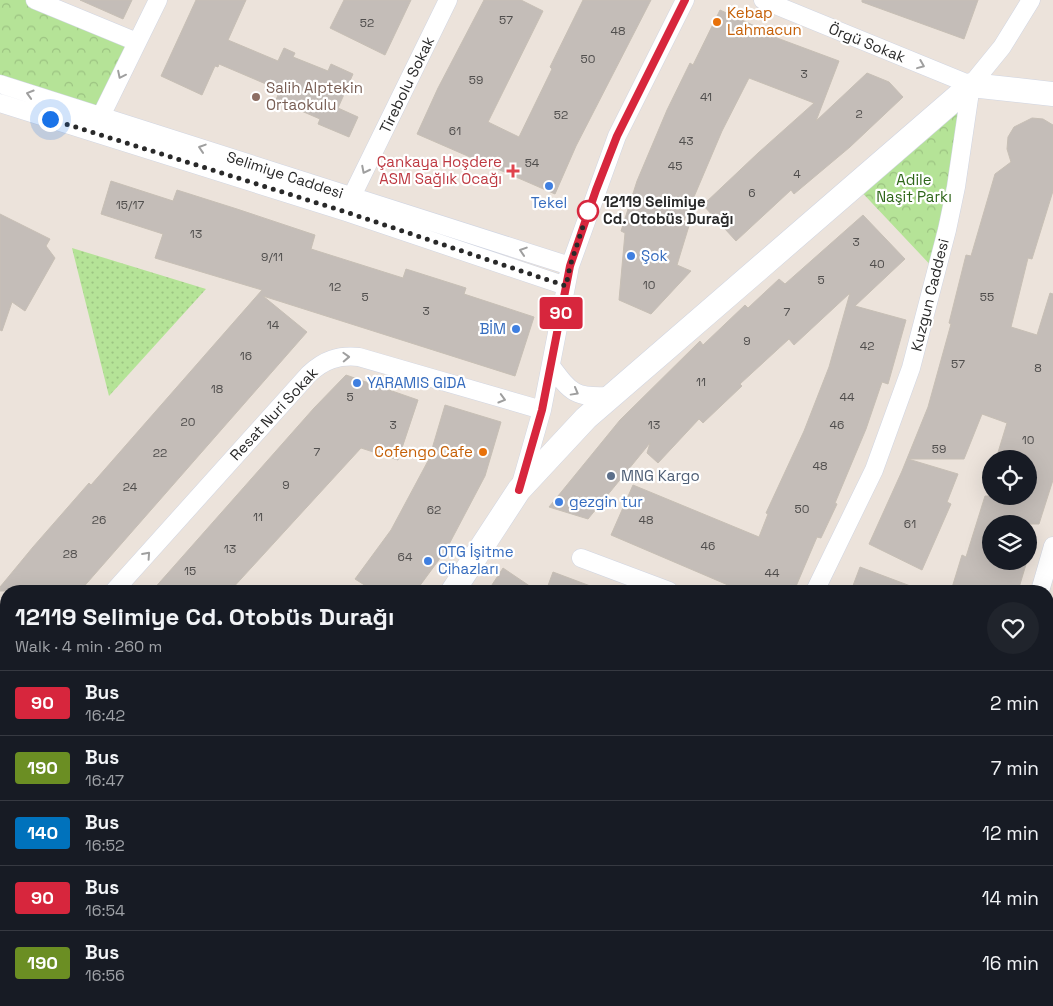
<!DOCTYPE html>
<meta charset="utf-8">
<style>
:root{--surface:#171b24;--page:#20242c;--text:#f1f3f6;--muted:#9ea1a6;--line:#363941}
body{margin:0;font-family:"Space Grotesk",sans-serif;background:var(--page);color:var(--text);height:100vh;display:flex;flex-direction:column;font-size:19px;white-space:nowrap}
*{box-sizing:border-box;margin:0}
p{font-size:16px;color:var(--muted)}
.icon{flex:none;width:28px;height:28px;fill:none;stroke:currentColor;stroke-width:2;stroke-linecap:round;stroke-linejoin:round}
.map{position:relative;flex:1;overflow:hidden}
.sheet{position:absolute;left:0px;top:585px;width:1054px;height:421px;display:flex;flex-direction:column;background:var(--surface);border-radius:20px 20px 0 0;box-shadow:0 5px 20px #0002}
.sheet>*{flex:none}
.badge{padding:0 10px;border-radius:4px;font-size:18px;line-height:32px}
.controls{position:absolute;left:982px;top:450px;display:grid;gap:10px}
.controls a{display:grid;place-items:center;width:55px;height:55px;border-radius:50%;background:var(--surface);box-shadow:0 5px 20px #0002;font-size:25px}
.you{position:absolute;width:25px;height:25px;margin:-12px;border:4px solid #fff;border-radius:50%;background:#1a73e8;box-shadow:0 0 0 8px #1a73e833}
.map>.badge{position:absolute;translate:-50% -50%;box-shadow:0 0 0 2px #fff}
.round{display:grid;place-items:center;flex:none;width:52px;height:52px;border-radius:26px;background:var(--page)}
.overview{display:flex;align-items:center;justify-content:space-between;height:85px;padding:0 15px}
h1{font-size:24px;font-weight:700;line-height:38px}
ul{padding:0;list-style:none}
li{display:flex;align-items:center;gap:15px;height:65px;padding:0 15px;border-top:1px solid var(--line)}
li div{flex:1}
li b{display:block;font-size:19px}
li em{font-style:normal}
li .badge{min-width:55px;font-weight:700;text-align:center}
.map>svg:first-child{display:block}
.grass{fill:url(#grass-dots)}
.forest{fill:url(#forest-crowns)}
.building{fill:#c4bdb8;stroke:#c7bfb5}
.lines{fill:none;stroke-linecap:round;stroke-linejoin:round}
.minor-casing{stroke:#d0d5e2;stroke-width:19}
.secondary-casing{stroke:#d0d5e2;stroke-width:25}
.minor{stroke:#fff;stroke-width:18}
.secondary{stroke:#fff;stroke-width:24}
.oneway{stroke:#9f9f9f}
.line-casing{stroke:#fff;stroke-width:11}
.line{stroke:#d7263d;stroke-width:8}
.walk{stroke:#292929;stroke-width:5;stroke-dasharray:0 9}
.food-dot{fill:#e8710a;stroke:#fff;stroke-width:2}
.education-dot{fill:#8d6e63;stroke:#fff;stroke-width:2}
.health-dot{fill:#e0444e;stroke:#fff;stroke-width:2}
.shop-dot{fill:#3f7fe0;stroke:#fff;stroke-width:2}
.stop-dot{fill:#fff;stroke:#d7263d;stroke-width:2.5}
.service-dot{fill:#5c6f8a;stroke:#fff;stroke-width:2}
.labels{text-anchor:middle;stroke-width:4.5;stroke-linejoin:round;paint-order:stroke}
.number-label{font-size:12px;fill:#504e4d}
.food-label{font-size:15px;fill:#c56008;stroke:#fff;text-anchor:start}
.street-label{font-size:15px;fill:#292929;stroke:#fff}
.education-label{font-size:15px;fill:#785e54;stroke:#fff;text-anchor:start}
.health-label{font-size:15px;fill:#be3a42;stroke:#fff;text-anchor:end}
.park-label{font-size:15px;fill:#2e6619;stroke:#fff}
.stop-label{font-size:15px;font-weight:bold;fill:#292929;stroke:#fff;text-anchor:start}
.shop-label{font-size:15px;fill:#366cbe;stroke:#fff;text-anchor:start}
.service-label{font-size:15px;fill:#4e5e75;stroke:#fff;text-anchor:start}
</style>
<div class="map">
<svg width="1053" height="1006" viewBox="0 0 1053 1006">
<defs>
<pattern id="grass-dots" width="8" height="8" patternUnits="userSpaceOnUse" patternTransform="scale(1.25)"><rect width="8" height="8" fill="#b5e397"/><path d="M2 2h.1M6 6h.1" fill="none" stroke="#9cc382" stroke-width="1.8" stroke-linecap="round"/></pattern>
<pattern id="forest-crowns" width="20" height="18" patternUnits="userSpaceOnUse" patternTransform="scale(1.25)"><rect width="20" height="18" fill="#b5e397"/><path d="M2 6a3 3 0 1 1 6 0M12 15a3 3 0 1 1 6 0" fill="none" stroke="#9cc382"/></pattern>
</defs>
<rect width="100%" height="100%" fill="#ece3db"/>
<path class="grass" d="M72,248L206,289L109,396Z"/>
<path class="forest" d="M0,0H35L137,42L101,116L0,84Z
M971,85L937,272L855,185Z"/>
<path class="building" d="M80,0H132L123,19Z
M196,0H246L228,40L278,61L284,48L295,53L293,57L328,71L331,64L353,74L338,108L358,117L349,137L318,124L320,119L276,100L280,90L219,64L218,67L215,66L202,95L161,76Z
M344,0H411L385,55L330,28Z
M484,0H521L543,11L488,122L519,137L552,69L550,67L583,0H651L576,146L555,194L417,134L438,88Z
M862,0H978L964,39L862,2Z
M720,10L770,33L769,35L839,61L816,121L867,73L889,82L903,97L850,147L794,194L791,190L736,241L703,205L758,153L814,103L749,78L722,131L682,225L692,216L677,265L691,271L651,314L619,300L625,233L621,231L637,181L667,110L690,63L693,65Z
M1032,118L1043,119L1053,125V191L1032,259L1028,258L1011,327L1037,335L1050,293L1053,294V480L1039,524H991V561H1027L1018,591H951L962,555L966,557L985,496H1029V459H996L1007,423L982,414L964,459H908L958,474L947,502L951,504L922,570L869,544L902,471L928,407L951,324L949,323L966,255L971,256L995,174L1011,162L1007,149L1008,137L1014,127Z
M111,181L173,201L177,190L237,209L315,235L311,249L403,278L406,269L466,288L464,294L534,317L515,376L263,296L307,332L80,591H0V587L33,547L89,483L91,485L262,290L155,258L163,234L101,214Z
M0,214L50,239L46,246L55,258L25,311L12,302L2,331L0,330Z
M863,215L905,259L855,306L906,320L888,384L882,382L866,429L835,503L837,504L821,538L817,537L794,591H742L611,535L633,485L759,537L768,514L766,513L804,431L829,367L850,293L794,345L789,339L740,384L742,386L703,423L699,419L658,463L647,453L650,443L588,519L549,507L620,420L700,341L703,345L745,305L748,308L779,279L785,284Z
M346,375L418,400L398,460L361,448L230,591H152L314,408Z
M445,405L501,422L485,476L446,550L416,591H374L355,579L391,530L429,459Z
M860,567L921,590V591H851Z
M503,568L537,591H488Z
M553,572L601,590L600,591H546Z"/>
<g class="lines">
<defs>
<path id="minor" d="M35,0L137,42
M763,0L971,85
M0,84L570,266
M0,103L346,212L566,286
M101,116L158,0
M352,196L448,0
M551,366C571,393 575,398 610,396
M520,487L542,410L570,266L617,136L685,0
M581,558L669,591
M114,591L309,374C324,360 338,355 359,357L542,410
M815,591L874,470L911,368L947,230L956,187L971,85L1002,47L1031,0
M1040,591L1053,546
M1048,718L1053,720
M0,719L6,712
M342,1006L347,1000
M588,1006L591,1000
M861,1006L863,1000"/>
<path id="secondary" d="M453,591L519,490L586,418L971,85L1053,94
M0,973L6,978
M0,996V997
M90,1000L95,1006
M22,1006L27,1000
M48,1006L52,1000"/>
</defs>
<use href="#minor" class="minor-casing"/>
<use href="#secondary" class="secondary-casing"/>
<use href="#minor" class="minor"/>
<use href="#secondary" class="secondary"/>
</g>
<defs><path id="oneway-chevron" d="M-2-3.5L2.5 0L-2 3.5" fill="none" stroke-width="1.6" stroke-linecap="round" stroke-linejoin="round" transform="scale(1.25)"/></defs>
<g class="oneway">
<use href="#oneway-chevron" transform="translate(921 65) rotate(22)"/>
<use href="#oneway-chevron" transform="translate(121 75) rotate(116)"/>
<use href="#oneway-chevron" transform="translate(30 94) rotate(-163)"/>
<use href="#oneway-chevron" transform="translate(202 148) rotate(-162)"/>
<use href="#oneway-chevron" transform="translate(365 170) rotate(117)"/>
<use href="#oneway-chevron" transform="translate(523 251) rotate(-162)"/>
<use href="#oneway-chevron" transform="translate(346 357) rotate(-2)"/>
<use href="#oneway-chevron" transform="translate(575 392) rotate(29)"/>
<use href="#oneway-chevron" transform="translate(502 399) rotate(16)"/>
<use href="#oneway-chevron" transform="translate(147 555) rotate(-48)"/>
</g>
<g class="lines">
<defs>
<path id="line" d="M519,490L542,410L570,266L596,190L617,136L685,0"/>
</defs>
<use href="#line" class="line-casing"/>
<use href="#line" class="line"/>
<path class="walk" d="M50,119L346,212L566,286L570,266L590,205L588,211"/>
</g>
<g class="food-dot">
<circle cx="717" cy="22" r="5"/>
<circle cx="483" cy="452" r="5"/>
</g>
<circle class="education-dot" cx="256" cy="97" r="5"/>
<path class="health-dot" d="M510.5 163.5h5v5h5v5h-5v5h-5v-5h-5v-5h5z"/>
<g class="shop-dot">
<circle cx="549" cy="186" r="5"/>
<circle cx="631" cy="256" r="5"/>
<circle cx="516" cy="329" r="5"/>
<circle cx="357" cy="383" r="5"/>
<circle cx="559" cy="502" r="5"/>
<circle cx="428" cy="561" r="5"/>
</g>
<circle class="stop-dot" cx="588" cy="211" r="10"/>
<circle class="service-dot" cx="611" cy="476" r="5"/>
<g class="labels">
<g class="number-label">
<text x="506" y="24">57</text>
<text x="367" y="27">52</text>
<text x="618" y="35">48</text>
<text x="588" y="63">50</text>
<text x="804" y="78">3</text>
<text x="476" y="84">59</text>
<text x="706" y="101">41</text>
<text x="859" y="118">2</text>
<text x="561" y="119">52</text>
<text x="455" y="135">61</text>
<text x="686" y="145">43</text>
<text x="532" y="167">54</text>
<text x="675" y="170">45</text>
<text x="797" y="178">4</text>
<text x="752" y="197">6</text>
<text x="130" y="209">15/17</text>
<text x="196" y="238">13</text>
<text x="856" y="246">3</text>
<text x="272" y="261">9/11</text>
<text x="877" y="268">40</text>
<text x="821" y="284">5</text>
<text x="649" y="289">10</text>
<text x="335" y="291">12</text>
<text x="365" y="301">5</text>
<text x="987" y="301">55</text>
<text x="426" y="315">3</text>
<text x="787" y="316">7</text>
<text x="273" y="329">14</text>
<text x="747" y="345">9</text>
<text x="867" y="350">42</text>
<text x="246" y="360">16</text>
<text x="958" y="368">57</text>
<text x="1038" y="372">8</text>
<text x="701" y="386">11</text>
<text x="217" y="393">18</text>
<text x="350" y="401">5</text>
<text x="847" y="401">44</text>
<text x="188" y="426">20</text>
<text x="393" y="429">3</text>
<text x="654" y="429">13</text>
<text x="837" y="429">46</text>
<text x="1028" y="444">10</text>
<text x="939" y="453">59</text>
<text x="317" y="456">7</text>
<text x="160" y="457">22</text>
<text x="820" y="470">48</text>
<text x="286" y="489">9</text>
<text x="130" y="491">24</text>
<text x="802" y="513">50</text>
<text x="434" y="514">62</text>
<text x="258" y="521">11</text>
<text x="99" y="524">26</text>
<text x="646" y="524">48</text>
<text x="910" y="528">61</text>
<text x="708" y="550">46</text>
<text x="230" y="553">13</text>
<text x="70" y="558">28</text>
<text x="405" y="561">64</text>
<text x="190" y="575">15</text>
<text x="772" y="577">44</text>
</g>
<g class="food-label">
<text x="727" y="18">Kebap<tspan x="727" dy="17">Lahmacun</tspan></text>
<text x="473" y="457" text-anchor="end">Cofengo Cafe</text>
</g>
<g class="street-label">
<text transform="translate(867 43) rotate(22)" y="5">Örgü Sokak</text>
<text transform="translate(407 85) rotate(-64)" y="5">Tirebolu Sokak</text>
<text transform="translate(285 175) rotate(18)" y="5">Selimiye Caddesi</text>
<text transform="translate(930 295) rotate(-76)" y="5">Kuzgun Caddesi</text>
<text transform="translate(274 414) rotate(-47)" y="5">Resat Nuri Sokak</text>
</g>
<g class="education-label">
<text x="266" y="93">Salih Alptekin<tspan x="266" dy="17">Ortaokulu</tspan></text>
</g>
<g class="health-label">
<text x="502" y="167">Çankaya Hoşdere<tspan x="502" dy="17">ASM Sağlık Ocağı</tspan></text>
</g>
<g class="park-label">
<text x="914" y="185">Adile<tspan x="914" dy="17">Naşit Parkı</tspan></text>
</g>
<g class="stop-label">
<text x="603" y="207">12119 Selimiye<tspan x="603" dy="17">Cd. Otobüs Durağı</tspan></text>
</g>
<g class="shop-label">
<text x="549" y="208" text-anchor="middle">Tekel</text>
<text x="641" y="261">Şok</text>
<text x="506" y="334" text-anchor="end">BİM</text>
<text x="367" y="388">YARAMIS GIDA</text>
<text x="569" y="507">gezgin tur</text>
<text x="438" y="557">OTG İşitme<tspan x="438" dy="17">Cihazları</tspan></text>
</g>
<g class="service-label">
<text x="621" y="481">MNG Kargo</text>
</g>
</g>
</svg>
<div class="controls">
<a><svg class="icon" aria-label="locate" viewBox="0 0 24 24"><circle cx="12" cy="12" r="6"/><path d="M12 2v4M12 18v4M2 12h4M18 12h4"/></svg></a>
<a><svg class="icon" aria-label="layers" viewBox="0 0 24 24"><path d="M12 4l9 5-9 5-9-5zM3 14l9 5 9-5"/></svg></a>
</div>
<div class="you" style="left:50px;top:119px"></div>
<b class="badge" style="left:561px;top:313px;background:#d7263d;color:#fff">90</b>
<section class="sheet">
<div class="overview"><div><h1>12119 Selimiye Cd. Otobüs Durağı</h1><p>Walk · 4 min · 260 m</p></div><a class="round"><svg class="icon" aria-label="heart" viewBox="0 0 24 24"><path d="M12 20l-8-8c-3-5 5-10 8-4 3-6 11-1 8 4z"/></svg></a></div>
<ul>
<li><span class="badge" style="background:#d7263d;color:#fff">90</span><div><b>Bus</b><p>16:42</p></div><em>2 min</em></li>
<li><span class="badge" style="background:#6b8e23;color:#fff">190</span><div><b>Bus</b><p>16:47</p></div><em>7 min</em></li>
<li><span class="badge" style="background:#0072bc;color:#fff">140</span><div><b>Bus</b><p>16:52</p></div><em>12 min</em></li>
<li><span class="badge" style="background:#d7263d;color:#fff">90</span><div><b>Bus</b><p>16:54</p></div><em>14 min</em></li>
<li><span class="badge" style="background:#6b8e23;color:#fff">190</span><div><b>Bus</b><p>16:56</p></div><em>16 min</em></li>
</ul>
</section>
</div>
